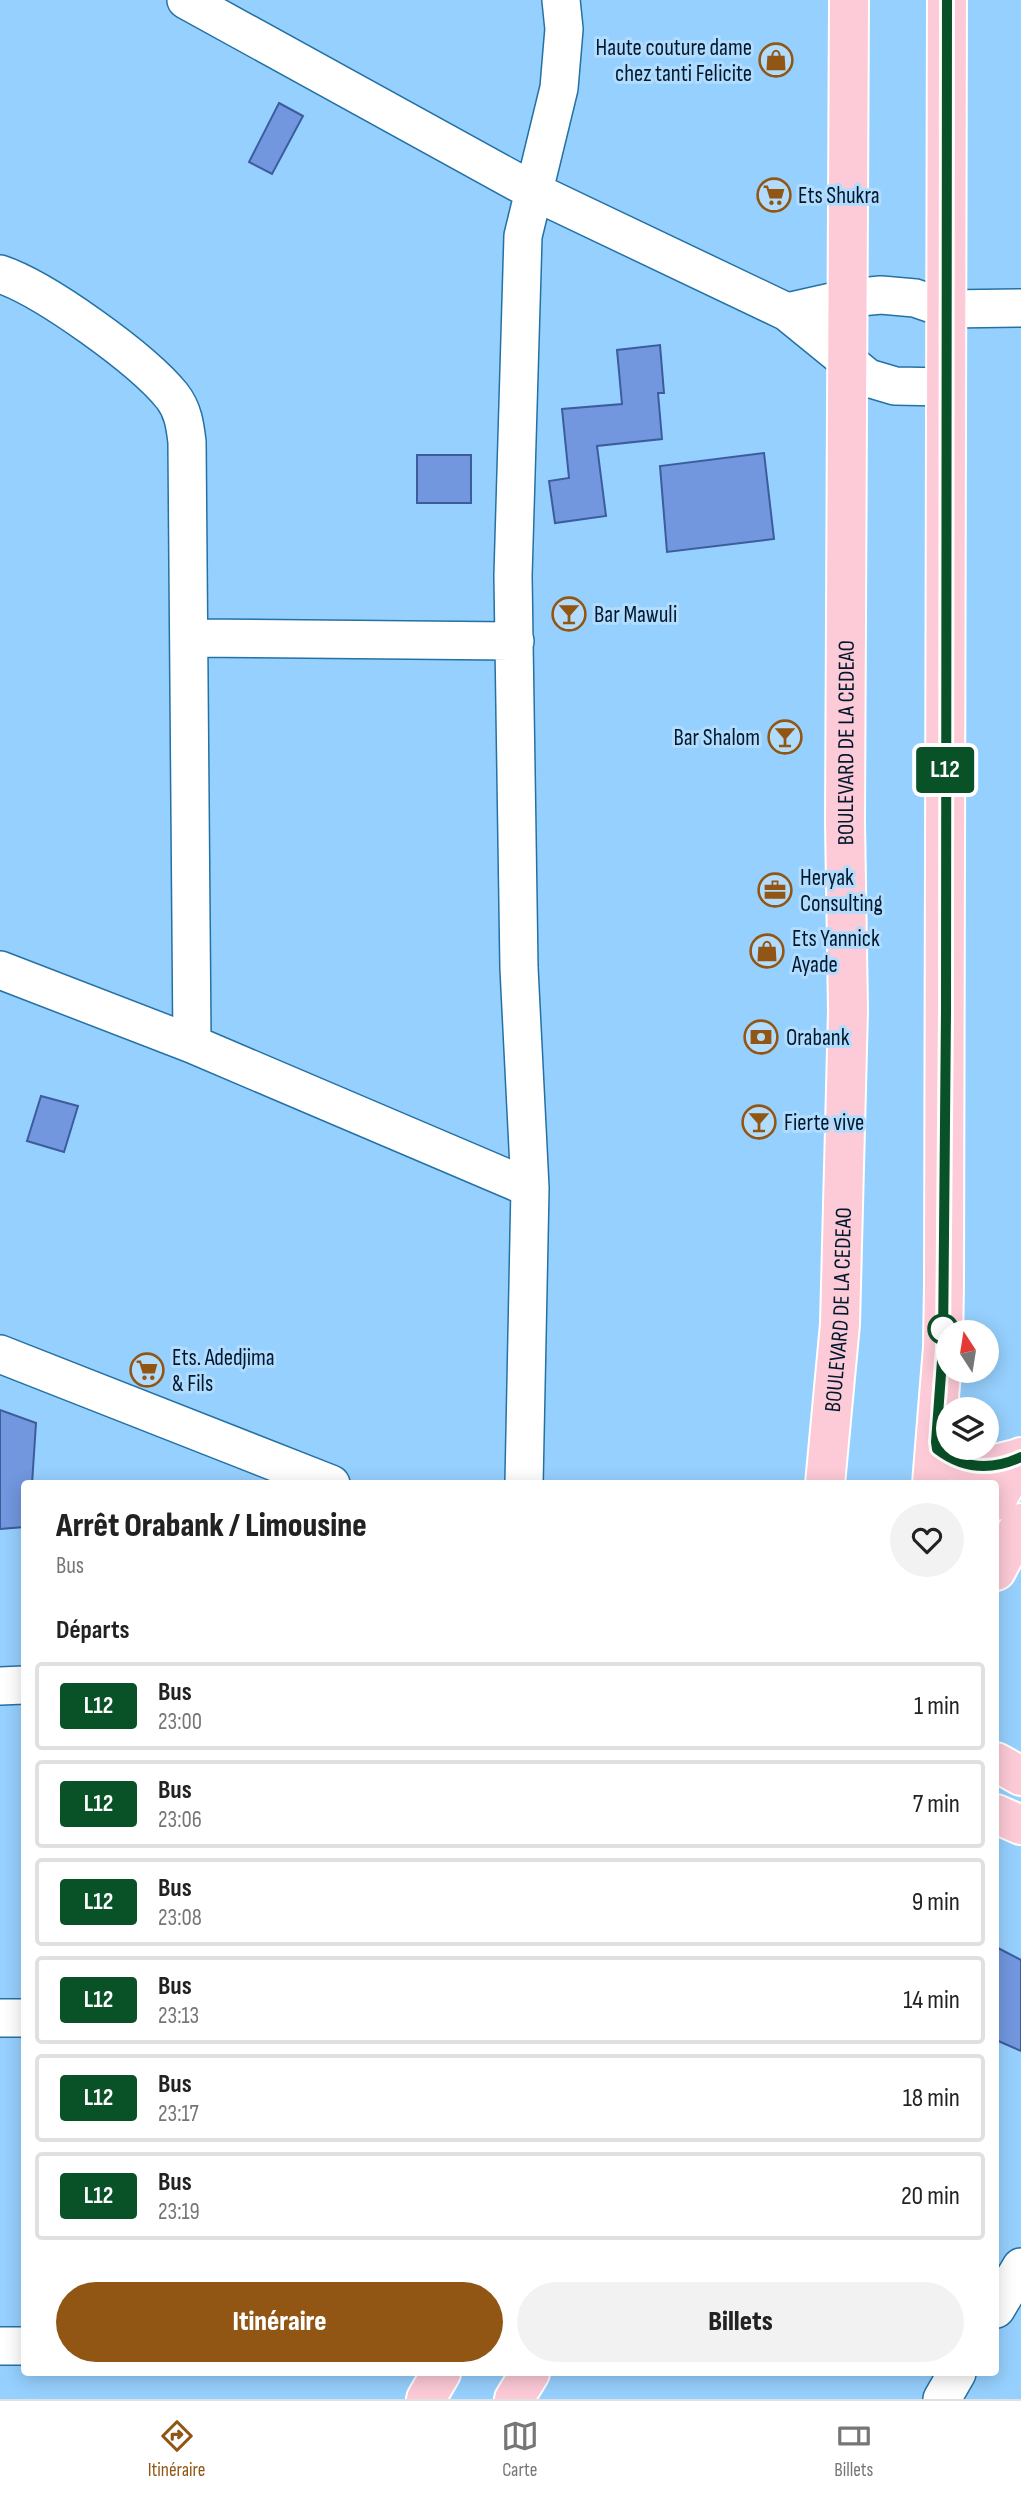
<!DOCTYPE html>
<html lang="fr">
<meta charset="utf-8">
<style>
:root{--surface:#fff;--page:#f2f2f2;--text:#222;--muted:#767676;--line:#e0e0e0;--accent:#915614}
body{margin:0;font-family:"Sofia Sans Condensed",sans-serif;background:var(--page);color:var(--text);height:100vh;display:flex;flex-direction:column;font-size:26px;white-space:nowrap}
*{box-sizing:border-box;margin:0}
p{font-size:23px;color:var(--muted)}
.icon{flex:none;width:38px;height:38px;fill:none;stroke:currentColor;stroke-width:2;stroke-linecap:round;stroke-linejoin:round}
.map{position:relative;flex:1;overflow:hidden}
.details{position:absolute;left:21px;top:1480px;width:978px;height:896px;display:flex;flex-direction:column;background:var(--surface);border-radius:7px;box-shadow:0 4px 18px #0003}
.details>*{flex:none}
.badge{padding:0 14px;border-radius:5px;font-size:24px;line-height:46px}
.needle{width:46px;rotate:348deg}
.fabs{position:absolute;left:936px;top:1320px;display:grid;gap:14px}
.fabs a{display:grid;place-items:center;width:63px;height:63px;border-radius:50%;background:var(--surface);box-shadow:0 4px 18px #0003;font-size:35px}
.map>.badge{position:absolute;translate:-50% -50%;box-shadow:0 0 0 4px #fff}
h2{padding:0 35px;font-size:26px;line-height:63px}
.round{display:grid;place-items:center;flex:none;width:74px;height:74px;border-radius:37px;background:var(--page)}
.overview{display:flex;align-items:center;justify-content:space-between;height:119px;padding:0 35px}
h1{font-size:33px;font-weight:800;line-height:52px}
.primary-button{display:flex;gap:14px;margin-top:auto;padding:14px 35px}
.primary-button a{flex:1;height:80px;border-radius:42px;background:var(--accent);color:#fff;font-size:28px;font-weight:800;line-height:80px;text-align:center}
.primary-button a+a{background:var(--page);color:var(--text)}
ul{padding:0;list-style:none}
li{display:flex;align-items:center;gap:21px;height:88px;margin:0 14px 10px;padding:0 21px;border:4px solid var(--line);border-radius:7px}
li div{flex:1}
li b{display:block;font-size:26px}
li em{font-style:normal}
li .badge{min-width:77px;font-weight:700;text-align:center}
.menu{display:flex;justify-content:space-around;align-items:center;height:98px;border-top:2px solid var(--line);background:var(--surface);font-size:19px;color:var(--muted)}
.menu a{display:grid;justify-items:center;gap:4px}
.menu .on{color:var(--accent)}
.map>svg:first-child{display:block}
.building{fill:#7297df;stroke:#3c5c9c;stroke-width:2}
.lines{fill:none;stroke-linecap:round;stroke-linejoin:round}
.minor-casing{stroke:#2471a4;stroke-width:40}
.major-casing{stroke:#fff;stroke-width:42}
.minor{stroke:#fff;stroke-width:37}
.major{stroke:#fdcad7;stroke-width:38}
.line-casing{stroke:#fff;stroke-width:16}
.line{stroke:#095228;stroke-width:10}
.stop-dot{fill:#fff;stroke:#095228;stroke-width:3.5}
.labels{text-anchor:middle;stroke-width:6;stroke-linejoin:round;paint-order:stroke}
.poi-label{font-size:23px;fill:#00182d;stroke:#b1dcfe;text-anchor:start}
.street-label{font-size:23px;fill:#00182d;stroke:#b1dcfe}
</style>
<div class="map">
<svg width="1021" height="2399" viewBox="0 0 1021 2399">
<rect width="100%" height="100%" fill="#96d0fe"/>
<path class="building" d="M279,103L303,116L272,174L249,162Z
M660,345L664,393H658L662,439L597,446L606,516L555,523L549,481L569,478L562,409L622,404L617,350Z
M764,453L774,539L667,552L660,466Z
M417,455H471V503H417Z
M41,1096L78,1106L64,1152L27,1141Z
M0,1410L36,1423L32,1484H24V1527L0,1529Z
M996,1947L1021,1960V2051L996,2040Z"/>
<g class="lines">
<defs>
<path id="minor" d="M186,0L533,191L787,312L868,378L895,386L947,387
M0,274C45,289 142,359 172,396C183,410 185,425 187,442L192,1044
M787,312L849,298L881,295L915,298L947,309L1021,308
M190,638L515,641
M0,970L192,1044L530,1188
M0,1354L331,1484
M524,1484L530,1188L519,968L513,576L523,236L559,88L564,29L561,0
M0,1686L24,1685
M0,2018H24
M996,2309L1021,2267
M0,2346H24
M942,2399L957,2373"/>
<g id="major">
<path d="M936,1442L937,1449C969,1473 984,1467 1020,1458"/>
<path id="s1" d="M825,1484L840,1324L848,1010L845,822L849,0"/>
<path d="M932,1484L943,1347L944,1284L947,0"/>
<path d="M996,1501L1021,1457"/>
<path d="M996,1571L1021,1523"/>
<path d="M996,1762L1021,1776"/>
<path d="M996,1814L1021,1825"/>
<path d="M426,2399L441,2373"/>
<path d="M514,2399L530,2373"/>
</g>
</defs>
<use href="#minor" class="minor-casing"/>
<use href="#major" class="major-casing"/>
<use href="#minor" class="minor"/>
<use href="#major" class="major"/>
</g>
<g class="lines">
<defs>
<path id="line" d="M947,0L946,1011L943,1347L936,1442L937,1449C963,1469 991,1471 1021,1457"/>
</defs>
<use href="#line" class="line-casing"/>
<use href="#line" class="line"/>
</g>
<defs>
<symbol id="shop-ring" viewBox="-11 -11 22 22"><circle r="9.5" fill="#b1dcfe" stroke="#915614" stroke-width="1.5"/><path d="M-5-2.5h2.3a2.7 3.5 0 0 1 5.4 0H5L5.5 6h-11ZM-1.5-2.5h3a1.5 2.3 0 0 0-3 0Z" fill="#915614"/></symbol>
<symbol id="supermarket-ring" viewBox="-11 -11 22 22"><circle r="9.5" fill="#b1dcfe" stroke="#915614" stroke-width="1.5"/><path d="M-6-5.5h2.5l.6 2H6L4.5 2H-2.5L-4.4-4H-6ZM-1.5 3.2a1.3 1.3 0 1 0 .1 0ZM3 3.2a1.3 1.3 0 1 0 .1 0Z" fill="#915614"/></symbol>
<symbol id="bar-ring" viewBox="-11 -11 22 22"><circle r="9.5" fill="#b1dcfe" stroke="#915614" stroke-width="1.5"/><path d="M-6-5H6L.8 .8V4.5H3.5V6h-7V4.5H-.8V.8Z" fill="#915614"/></symbol>
<symbol id="office-ring" viewBox="-11 -11 22 22"><circle r="9.5" fill="#b1dcfe" stroke="#915614" stroke-width="1.5"/><path d="M-6-3h4V-5.5h4V-3h4V5H-6ZM-1-4.5V-3h2v-1.5ZM-6 0V1H6V0Z" fill="#915614"/></symbol>
<symbol id="bank-ring" viewBox="-11 -11 22 22"><circle r="9.5" fill="#b1dcfe" stroke="#915614" stroke-width="1.5"/><path d="M-6-4H6V4H-6ZM0-2.3a2.3 2.3 0 1 0 0 4.6a2.3 2.3 0 1 0 0-4.6Z" fill="#915614"/></symbol>
</defs>
<g fill-rule="evenodd">
<use href="#shop-ring" x="757" y="41" width="38" height="38"/>
<use href="#supermarket-ring" x="755" y="176" width="38" height="38"/>
<use href="#bar-ring" x="550" y="595" width="38" height="38"/>
<use href="#bar-ring" x="766" y="718" width="38" height="38"/>
<use href="#office-ring" x="756" y="871" width="38" height="38"/>
<use href="#shop-ring" x="748" y="932" width="38" height="38"/>
<use href="#bank-ring" x="742" y="1018" width="38" height="38"/>
<use href="#bar-ring" x="740" y="1103" width="38" height="38"/>
<use href="#supermarket-ring" x="128" y="1351" width="38" height="38"/>
</g>
<circle class="stop-dot" cx="943" cy="1329" r="14"/>
<g class="labels">
<g class="poi-label">
<text x="752" y="55" text-anchor="end">Haute couture dame<tspan x="752" dy="26">chez tanti Felicite</tspan></text>
<text x="798" y="203">Ets Shukra</text>
<text x="594" y="622">Bar Mawuli</text>
<text x="760" y="745" text-anchor="end">Bar Shalom</text>
<text x="800" y="885">Heryak<tspan x="800" dy="26">Consulting</tspan></text>
<text x="792" y="946">Ets Yannick<tspan x="792" dy="26">Ayade</tspan></text>
<text x="786" y="1045">Orabank</text>
<text x="784" y="1130">Fierte vive</text>
<text x="172" y="1365">Ets. Adedjima<tspan x="172" dy="26">&amp; Fils</tspan></text>
</g>
<g class="street-label">
<text dy="8" stroke="none"><textPath href="#s1" startOffset="742">BOULEVARD DE LA CEDEAO</textPath></text>
<text dy="8" stroke="none"><textPath href="#s1" startOffset="175">BOULEVARD DE LA CEDEAO</textPath></text>
</g>
</g>
</svg>
<div class="fabs">
<a><svg class="needle" viewBox="-14 -14 28 28"><path d="M0-13l5 13h-10z" fill="#e53935"/><path d="M0 13l5-13h-10z" fill="#767676"/></svg></a>
<a><svg class="icon" aria-label="layers" viewBox="0 0 24 24"><path d="M12 4l9 5-9 5-9-5zM3 14l9 5 9-5"/></svg></a>
</div>
<b class="badge" style="left:945px;top:770px;background:#095228;color:#fff">L12</b>
<section class="details">
<div class="overview"><div><h1>Arrêt Orabank / Limousine</h1><p>Bus</p></div><a class="round"><svg class="icon" aria-label="heart" viewBox="0 0 24 24"><path d="M12 20l-8-8c-3-5 5-10 8-4 3-6 11-1 8 4z"/></svg></a></div>
<h2>Départs</h2>
<ul>
<li><span class="badge" style="background:#095228;color:#fff">L12</span><div><b>Bus</b><p>23:00</p></div><em>1 min</em></li>
<li><span class="badge" style="background:#095228;color:#fff">L12</span><div><b>Bus</b><p>23:06</p></div><em>7 min</em></li>
<li><span class="badge" style="background:#095228;color:#fff">L12</span><div><b>Bus</b><p>23:08</p></div><em>9 min</em></li>
<li><span class="badge" style="background:#095228;color:#fff">L12</span><div><b>Bus</b><p>23:13</p></div><em>14 min</em></li>
<li><span class="badge" style="background:#095228;color:#fff">L12</span><div><b>Bus</b><p>23:17</p></div><em>18 min</em></li>
<li><span class="badge" style="background:#095228;color:#fff">L12</span><div><b>Bus</b><p>23:19</p></div><em>20 min</em></li>
</ul>
<div class="primary-button"><a>Itinéraire</a><a>Billets</a></div>
</section>
</div>
<nav class="menu">
<a class="on"><svg class="icon" aria-label="directions" viewBox="0 0 24 24"><path d="M12 3l9 9-9 9-9-9zM9 14v-3h6M13 9l2 2-2 2"/></svg>Itinéraire</a>
<a><svg class="icon" aria-label="map" viewBox="0 0 24 24"><path d="M3 6l6-2 6 2 6-2v14l-6 2-6-2-6 2zM9 4v14M15 6v14"/></svg>Carte</a>
<a><svg class="icon" aria-label="tickets" viewBox="0 0 24 24"><path d="M3 7h18v10H3zM15 7v10"/></svg>Billets</a>
</nav>
